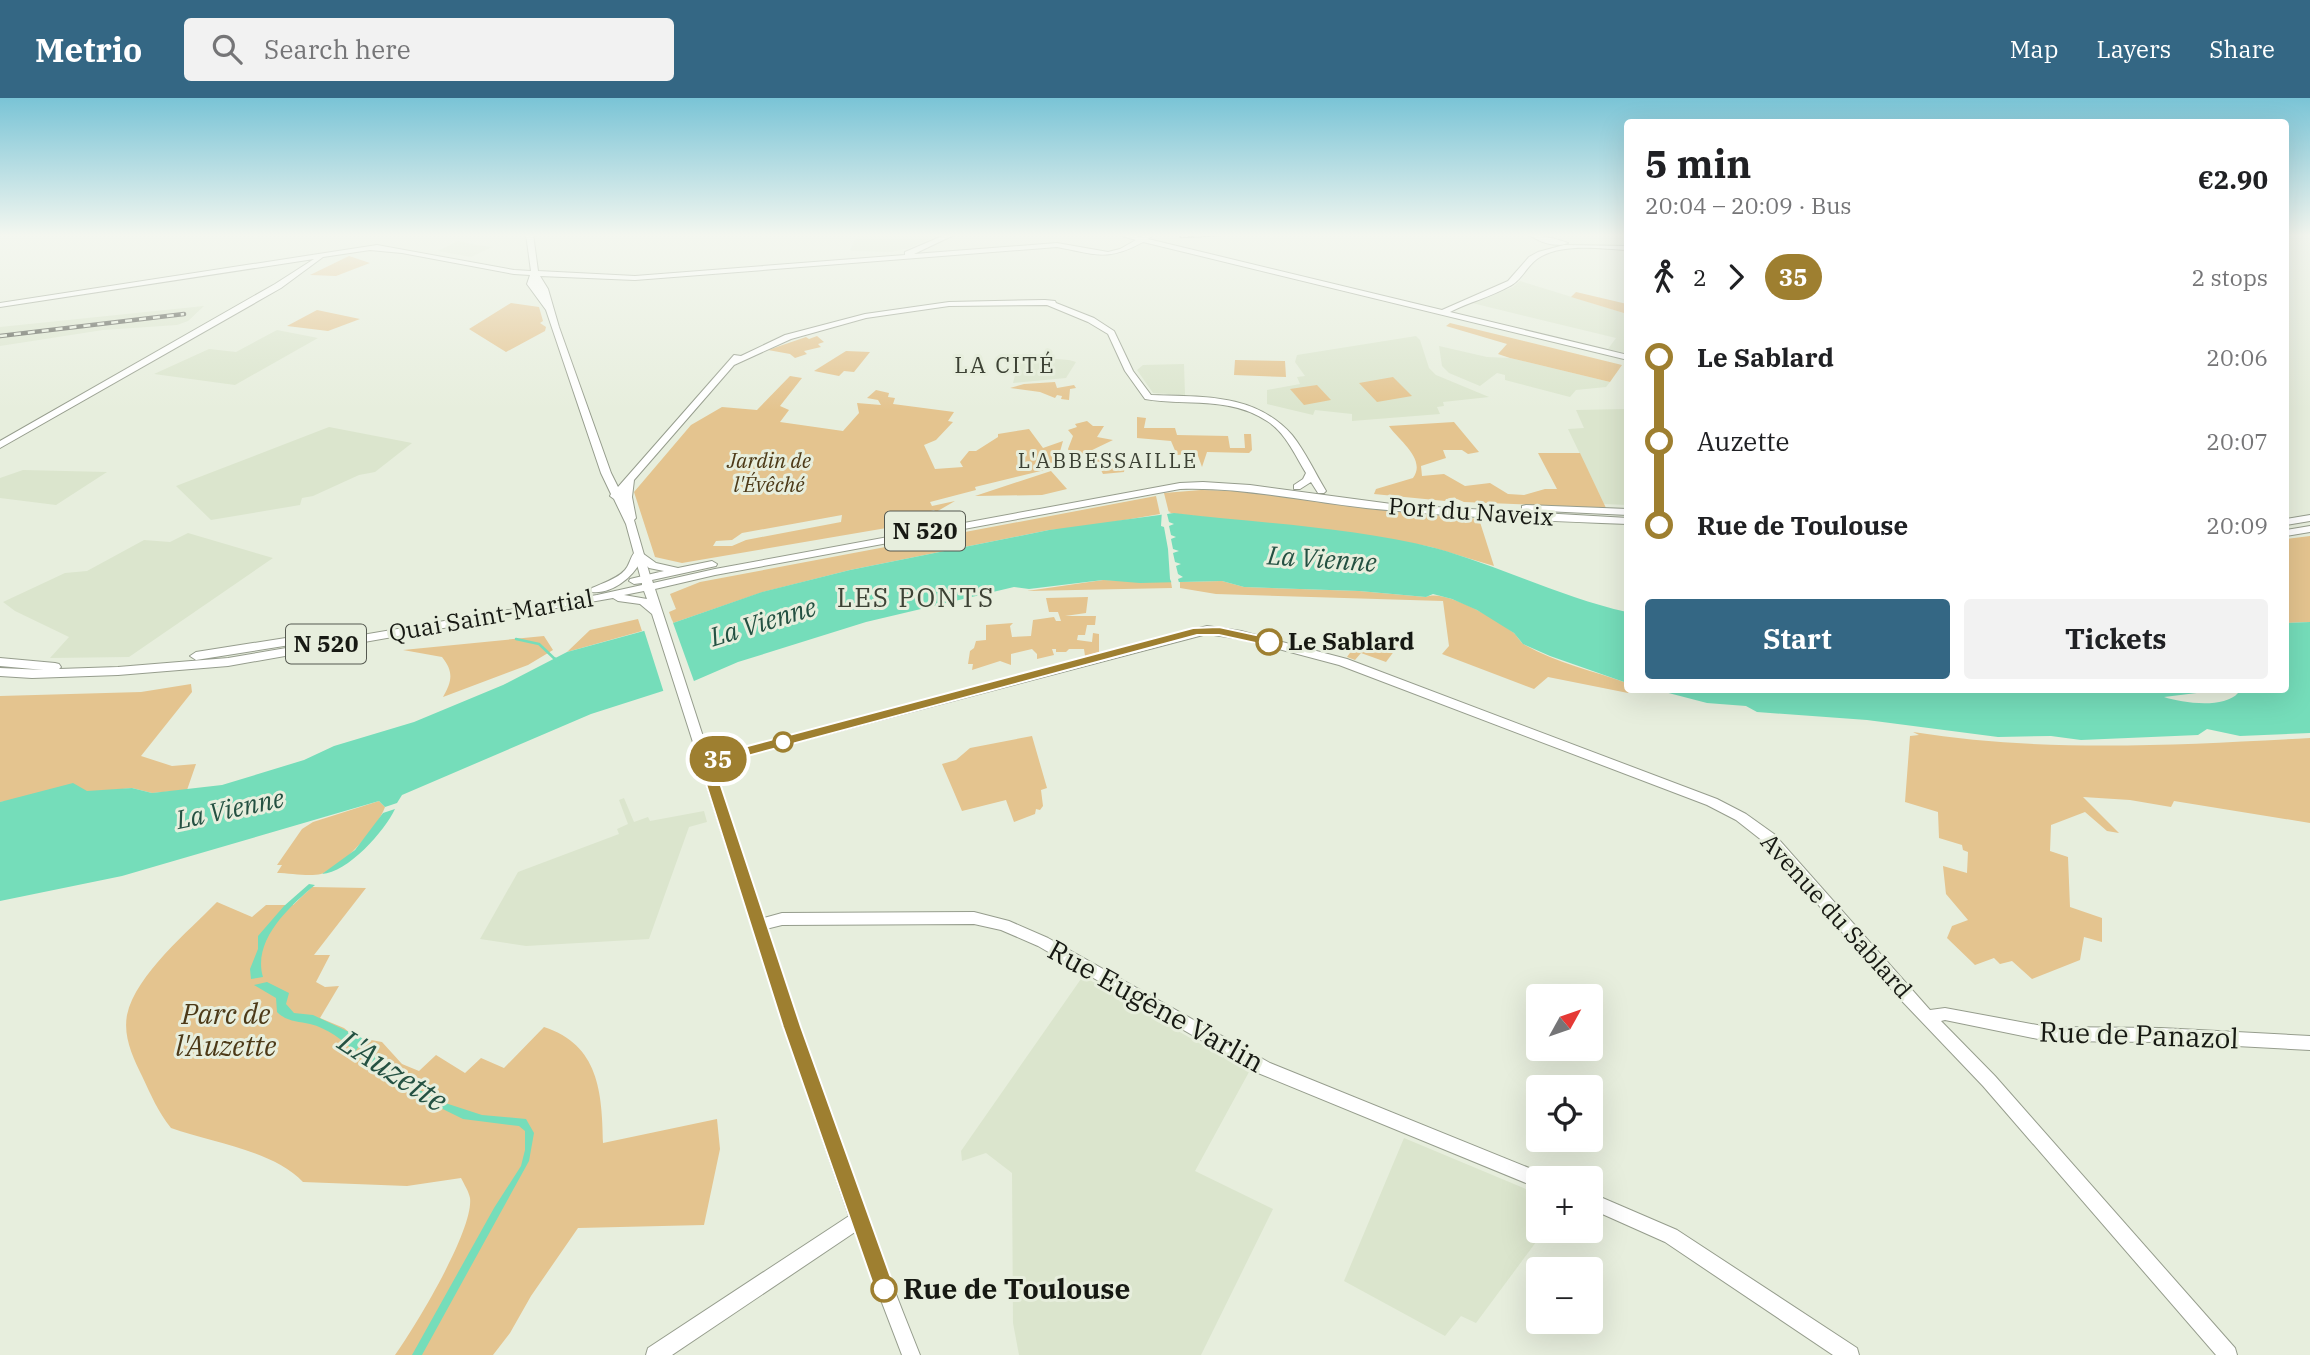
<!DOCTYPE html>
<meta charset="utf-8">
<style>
:root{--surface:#fff;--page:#f2f2f2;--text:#202124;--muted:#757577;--accent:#346784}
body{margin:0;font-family:"IBM Plex Serif",serif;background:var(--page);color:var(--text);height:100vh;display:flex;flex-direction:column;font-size:26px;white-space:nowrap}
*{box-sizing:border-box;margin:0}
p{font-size:23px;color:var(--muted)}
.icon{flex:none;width:38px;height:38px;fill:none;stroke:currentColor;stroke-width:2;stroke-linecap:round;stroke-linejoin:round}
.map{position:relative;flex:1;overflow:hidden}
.drawer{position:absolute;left:1624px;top:21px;width:665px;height:574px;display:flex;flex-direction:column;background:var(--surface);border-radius:7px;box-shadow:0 7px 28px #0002}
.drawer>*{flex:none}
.badge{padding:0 14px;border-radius:23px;font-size:24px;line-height:46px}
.needle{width:46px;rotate:50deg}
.controls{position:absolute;left:1526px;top:886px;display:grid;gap:14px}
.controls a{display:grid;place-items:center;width:77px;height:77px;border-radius:7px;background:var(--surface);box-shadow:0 7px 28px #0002;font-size:35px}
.map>.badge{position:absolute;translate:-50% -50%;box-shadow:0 0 0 4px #fff}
.legs{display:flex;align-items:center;gap:10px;height:77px;padding:0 21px;font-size:23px}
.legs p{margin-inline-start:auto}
.summary{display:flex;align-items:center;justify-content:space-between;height:119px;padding:0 21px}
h1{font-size:38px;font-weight:800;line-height:52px}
.action{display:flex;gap:14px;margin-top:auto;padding:14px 21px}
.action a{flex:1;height:80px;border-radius:7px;background:var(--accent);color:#fff;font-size:28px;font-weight:800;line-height:80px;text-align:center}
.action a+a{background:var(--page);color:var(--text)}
ul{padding:0 21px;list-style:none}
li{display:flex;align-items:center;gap:24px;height:84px;font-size:26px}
li i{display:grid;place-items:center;width:10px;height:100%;margin:0 9px;background:currentColor}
li i::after{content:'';width:18px;height:18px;margin:-9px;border:5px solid;border-radius:50%;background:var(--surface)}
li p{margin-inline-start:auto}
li:first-child i{background:linear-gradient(#0000 50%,currentColor 0)}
li:last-child i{background:linear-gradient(currentColor 50%,#0000 0)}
header{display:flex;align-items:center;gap:42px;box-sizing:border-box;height:98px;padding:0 35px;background:var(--accent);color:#fff}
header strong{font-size:33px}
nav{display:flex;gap:38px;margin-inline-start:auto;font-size:24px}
.search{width:490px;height:63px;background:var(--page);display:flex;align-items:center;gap:18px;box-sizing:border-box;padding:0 24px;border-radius:7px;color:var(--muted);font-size:26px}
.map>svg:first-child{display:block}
.built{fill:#dbe5cd}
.green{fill:#e4c48f;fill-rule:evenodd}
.water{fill:#75ddba}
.pier{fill:#e7eedd}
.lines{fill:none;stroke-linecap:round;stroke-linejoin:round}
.stream-far1{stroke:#75ddba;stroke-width:2.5}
.stream{stroke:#75ddba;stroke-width:3.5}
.secondary-casing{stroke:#969d8d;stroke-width:2}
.primary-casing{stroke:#969d8d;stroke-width:2}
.secondary{fill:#fff;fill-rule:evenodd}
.primary{fill:#fff;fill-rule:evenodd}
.rail-casing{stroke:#52554c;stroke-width:4.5}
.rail{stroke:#e7eedd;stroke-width:2.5;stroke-dasharray:7;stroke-linecap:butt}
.line-1{fill:#9e7f30;stroke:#fff;stroke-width:2}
.stop-1-dot{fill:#fff;stroke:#9e7f30;stroke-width:3.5}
.labels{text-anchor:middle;stroke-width:6;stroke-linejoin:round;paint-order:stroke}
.far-park-label{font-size:21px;font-style:italic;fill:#4c3917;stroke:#e7eedd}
.far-neighbourhood-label{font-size:21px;letter-spacing:2px;fill:#3d4235;stroke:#e7eedd}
.far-quarter-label{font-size:23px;letter-spacing:2px;fill:#3d4235;stroke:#e7eedd}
.shield{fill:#e7eedd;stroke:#555950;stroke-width:2}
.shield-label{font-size:23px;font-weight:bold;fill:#171913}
.street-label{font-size:24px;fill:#171913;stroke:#e7eedd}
.stop-label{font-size:24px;font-weight:bold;fill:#171913;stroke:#e7eedd;text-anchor:start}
.water-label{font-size:26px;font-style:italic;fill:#245142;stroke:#e7eedd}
.neighbourhood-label{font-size:26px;letter-spacing:2px;fill:#3d4235;stroke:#e7eedd}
.near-street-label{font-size:28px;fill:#171913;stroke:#e7eedd}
.near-park-label{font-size:28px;font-style:italic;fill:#4c3917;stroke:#e7eedd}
.near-stop-label{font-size:28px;font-weight:bold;fill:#171913;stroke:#e7eedd;text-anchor:start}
.near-water-label{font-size:32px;font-style:italic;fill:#245142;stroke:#e7eedd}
</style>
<header>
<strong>Metrio</strong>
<div class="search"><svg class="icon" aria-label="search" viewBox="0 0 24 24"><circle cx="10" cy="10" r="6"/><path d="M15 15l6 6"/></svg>Search here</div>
<nav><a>Map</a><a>Layers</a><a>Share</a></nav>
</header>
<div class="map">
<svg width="2310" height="1257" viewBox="0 0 2310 1257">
<rect width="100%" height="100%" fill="#e7eedd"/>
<path class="built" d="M858,136H941L909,150L892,154L852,153L850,152Z
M458,143L477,147L492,149L471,159L438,153Z
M1520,183L1627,216V255L1608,251L1616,240L1472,205L1513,189Z
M204,208L188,223L177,227L103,232L0,248V229Z
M277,232L318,240L235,287L154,276L209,251L236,254Z
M1416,238L1420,242L1429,270L1436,277L1489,299L1443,304L1444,308L1437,309L1440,316L1352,323V316L1315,312L1313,317L1267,306V292L1300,286L1297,279L1305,278L1295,264L1297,257Z
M1439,248L1487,259L1510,260L1610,284L1606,289L1576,292L1570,299L1505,282V277L1497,275L1480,288L1449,275L1442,268Z
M1020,258L1069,262L1076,264L1066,280L1013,285Z
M1184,266L1185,297L1153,295L1137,272L1143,267Z
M1627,311V407L1604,406L1568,331L1584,330L1576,312Z
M329,329L412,345L375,374L359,377L313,398L302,400L300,407L211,422L176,388Z
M23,372L107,374L56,407L0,400V380Z
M188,435L273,460L129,559L50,560L69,539L15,513L3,504L65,475L87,473L144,442L170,444Z
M624,700L634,724L648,719L650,723L704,713L707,724L689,729L649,841L526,848L480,841L518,774L619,736L617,731L628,726L619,702Z
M1083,878L1249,974L1195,1073L1273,1111L1201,1257H1019L1013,1225L1012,1075L986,1055L962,1063L961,1053Z
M1404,1040L1538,1096V1132H1545L1476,1225L1461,1218L1445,1238L1344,1183Z"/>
<path class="green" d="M349,158L370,165L336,178L310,177Z
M1576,194L1627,206V216L1571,199Z
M511,205L539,209L543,223L540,225L546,229L545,233L506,254L469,231Z
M317,212L360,221L328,233L287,228Z
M1450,225L1622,267L1610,284L1510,260L1498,256L1507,246L1446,228Z
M817,238L824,244L818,246L821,249L804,253L807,256L795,260L790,256L768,252L806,239L809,241Z
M846,253L870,254L854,274L844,273L839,278L814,273Z
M1235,262L1285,263L1286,279L1234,277Z
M790,278L802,280L780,308L789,312L780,324L843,333L859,315L857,305L881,307L878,302L867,300L876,292L889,295L888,299L895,300L893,306L954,314L948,323L953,324L936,342L924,347L935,371L963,369L960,364L969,353H976L998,339V336L1029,331L1043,350L1063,343L1057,364L1050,365L1053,370L975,389L976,392L930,404L932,408L955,403L936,414L934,412L884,426L918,418L904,427L682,465L655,459L634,394L691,327L722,309L757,312ZM842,417L841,424L746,442L732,448H713L716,443L732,442L742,435Z
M1393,279L1412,298L1377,304L1359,285Z
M1055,284L1057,290L1074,287L1076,290L1070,291L1069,302L1061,301L1062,298L1057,297L1055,300L1040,294L1010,290L1024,286Z
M1317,287L1331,302L1304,307L1290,291Z
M1137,319L1146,320L1144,330H1175L1177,337L1228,338L1230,350H1245L1244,336H1251L1252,352L1249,355L1207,354L1202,369L1197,355L1177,357L1171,343L1137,340Z
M1087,323L1093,328H1104L1097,339L1113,342L1086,355L1070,357L1068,351L1073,338L1068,332L1077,329L1075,326Z
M1454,324L1479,354L1468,356L1462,352H1443L1446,360L1421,368L1422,378L1444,376L1465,388L1490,385L1508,396L1524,397L1545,391H1557L1538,355H1580L1606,410L1464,404L1457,401H1446L1445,403L1374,396L1376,391L1413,380C1427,361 1398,342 1389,328Z
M1105,352L1112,355L1117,361L1126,360L1124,374L1103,376L1096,362Z
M1051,373L1067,391L1042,397L975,398Z
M1201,392L1244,393L1371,411L1479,421L1494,468L1431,449L1390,441L1169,415L1164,395Z
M1156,398L1160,416L1078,430L1049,432L850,472L763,494L673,525L669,514L676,511L670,496L700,484Z
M2310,438V524L2286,525V441Z
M1103,482L1171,484L1172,490L1027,493Z
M1222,483L1244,489L1359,493L1426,499C1444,490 1498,522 1514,535C1518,539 1520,544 1525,547C1556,565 1594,573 1627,585L1628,592H1632L1628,595L1548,579L1534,591L1442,556L1449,548L1443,503L1216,496L1180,490V484Z
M1088,499L1086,515L1065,518H1096L1095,527H1087L1085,537H1078L1077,542L1092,544L1093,535L1099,536V554L1085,558L1084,551H1069L1066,554H1056V551H1052L1054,557L1037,561V556L1032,551L1011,556V567L1000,563L972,572L973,566H968L970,553L974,550L976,543L986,542V527L1013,525L1010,528L1012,539L1031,538L1033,522L1054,519L1056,523H1061L1058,514H1049L1046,500Z
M638,521L642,533L567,554L590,532Z
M1350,537L1399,540L1398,543L1401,544L1386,564L1361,555L1355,562L1347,559L1352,552L1344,548L1345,540L1350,541Z
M544,538L553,552L528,567L443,599C452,583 454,574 442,559L403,552Z
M191,586L192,594L141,658L172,668L196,666L187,692L152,695L132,690L0,704V598L141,594Z
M1913,634C2044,655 2178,647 2310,640V725L2174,703L2171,709L2130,702L2083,699L2119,735L2107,733L2085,714L2051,727L2050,753L2068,759L2070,809L2102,820V844L2084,839L2080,862L2032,881L2012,863L2000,866L1994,860L1975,867L1947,840L1952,828L1968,822L1946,796L1943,768L1967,775L1968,754L1963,752L1962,747L1939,740L1938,714L1905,704L1910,638L1919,637Z
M1032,638L1047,690L1041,692L1043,708L1040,712L1036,711L1035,716L1014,724L1006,702L962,713L942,666L956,662L970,650Z
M379,703L385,709C378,729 342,770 321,776C309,779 290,775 277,775L282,767H277L302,731L313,724Z
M312,789L366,790L314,857H330L316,884L325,889L339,888L320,920L344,930L355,939L382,944L402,966L419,973L436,957L465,975L481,960L504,970L544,929C599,947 602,994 603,1045L717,1021L720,1051L704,1127L578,1130L531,1198L510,1235L493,1257H395C415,1229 474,1132 470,1100C469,1094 464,1086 461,1080L407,1088L303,1084C273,1052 212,1045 171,1030C158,1014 151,997 142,978C133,959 123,939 127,917C136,876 189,833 217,804L252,819L266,807H293Z"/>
<path class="water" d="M1174,415C1259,425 1353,429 1435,450C1500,468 1561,499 1627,514V585L1550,558L1523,546L1514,535L1477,512L1452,501L1433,496L1426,499L1359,493L1244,489L1222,483L1140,485L1103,482L1029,491L1014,489L866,524L738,564L694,583L591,616L402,697L397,705L385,709L379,703L122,778L0,803V704L73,685L87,693L132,690L152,695L222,687L304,662L334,648L414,624L503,587L567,554L673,525L762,494L850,472L1049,432Z
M2310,524V635L2240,638L2207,631L2198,637L2081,642L2051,638L1998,639L1867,622L1757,614L1746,608L1707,605L1657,592H2210L2213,593L2164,599C2182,605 2224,611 2238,595L2233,592H2286V525Z
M395,711C385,733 347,775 322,776L355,752L383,715Z
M309,786L315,787C290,808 252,842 263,879L251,881L250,871L258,851V838L284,808Z
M267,884L289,895L286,906L294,915L313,917L364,941L355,954C343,942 327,930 310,926C298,923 287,924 277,914L276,900L254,887Z
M367,950L408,985L439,1003L482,1017L526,1021L534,1035L529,1063L422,1257H412L494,1110L521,1068L525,1052V1033L519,1028L463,1021L402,991L385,975L359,958Z"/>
<path class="pier" d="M1162,412L1171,414L1167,416L1169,424L1174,426L1169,428L1171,437L1176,439L1171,441L1173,451L1179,453L1173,455L1175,464L1181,466L1176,468L1178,476L1183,479L1178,481L1180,488H1173L1170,481L1168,451L1164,429L1161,428Z
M672,522L695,586L664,595L643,529Z"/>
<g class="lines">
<path class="stream-far1" d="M516,541L539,546L557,563"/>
<path class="stream" d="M555,561L558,564"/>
<defs>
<path id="secondary" d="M526,136H533L538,173L635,178L905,157V154L947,136H956L914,156L1057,145L1108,154L1120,151L1136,142L1115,136H1126L1141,139L1147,136H1155L1148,141L1442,212L1508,183L1529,159L1538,154L1564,147L1628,148V152C1600,151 1561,144 1537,161C1526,169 1522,182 1510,188C1491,199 1469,204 1450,214L1628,257V262L1143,144C1107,164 1095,156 1057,149L635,182L540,178L548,191L559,229L611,375L618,389L734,257L741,258L785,237L865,216L949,204L1045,202L1055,203L1056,205L1094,220L1114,233L1133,273L1151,297C1202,299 1255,295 1292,337C1305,353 1315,375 1326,393L1324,395H1318L1311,384L1300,391H1294V387L1303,381L1306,375C1295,357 1285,334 1267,323C1230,298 1186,308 1145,301L1125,273L1108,236L1088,224L1047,207L949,208L866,220L791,241L734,267L634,382L632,399L636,420L634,422L651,481L646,484L641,481L626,426L614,401L610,398L611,396L601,375L546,212L527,186L530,177L514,176L402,155L370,152L323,159L281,190L0,350V343L275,186L314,161L0,209V205L377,147L514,172L531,173Z
M1528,136C1536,136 1561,142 1568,145C1555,150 1539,144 1528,136Z
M1207,528L1241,533L1347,561L1717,701L1746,716L1774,736L1930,912L1945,910L2048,929L2161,930L2310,938V952L2161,944L2048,943L1945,922L1941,923L1995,978L2235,1250L2237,1257H2216L1983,988L1900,901L1764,744L1736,722L1707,707L1339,567L1241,541L1207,536L706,668L700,664L706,660Z
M974,814L1009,823L1048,840L1270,965L1544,1076L1546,1080H1538V1090L1258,975L1038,848L1001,832L974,826L782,827L758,833L753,831L751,827L753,823L782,815Z
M1591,1095L1677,1132L1857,1250L1859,1257H1833L1665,1144L1591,1111Z"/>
<path id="primary" d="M1203,384L1250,387L1399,407L1628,420V426C1540,423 1453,419 1366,410C1303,403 1243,389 1180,391L715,477L655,491C739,747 819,1007 920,1257H902L855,1134L672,1257H646L648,1250L849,1118L784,929L652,516L640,506L618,503L613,500L228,568L118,577L32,580L0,578V570L44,572L0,568V560L55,565L59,566L61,569L59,571L118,569L228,560L597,497L642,487V485L634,486L629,483L630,481L664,473L649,470L641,463C632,480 612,496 592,494L591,492L592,490C603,485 617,481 625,472C631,465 630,456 638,452L656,465L678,470L712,463L717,466L716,468L652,482L653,485L715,471L1180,385ZM644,493L647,501L624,497Z
M1526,407L1628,411V417L1522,412V408Z
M2310,417V423L2286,427V421Z
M2310,428V434L2286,438V432Z
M330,533L334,534L336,537L334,540L196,562L190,558L196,554Z"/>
</defs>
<use href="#secondary" class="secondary-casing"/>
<use href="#primary" class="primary-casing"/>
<use href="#secondary" class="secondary"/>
<use href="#primary" class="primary"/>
<defs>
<path id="rail" d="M1181,138L1222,136
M0,238L184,216"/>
</defs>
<use href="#rail" class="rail-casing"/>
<use href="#rail" class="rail"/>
</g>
<linearGradient id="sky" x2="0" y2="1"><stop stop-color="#7ac4d6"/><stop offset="0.44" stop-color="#f4f7f0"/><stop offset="1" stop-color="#f4f7f0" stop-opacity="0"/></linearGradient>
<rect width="2310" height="312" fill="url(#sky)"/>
<path class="line-1" d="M1219,529L1274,541L1275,544L1269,548L1219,537H1197L714,667L801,929L895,1191L892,1198L884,1201L877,1198L783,929L699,664L706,659L1193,530Z"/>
<g class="stop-1-dot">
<circle cx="1269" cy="544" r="12"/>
<circle cx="783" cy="644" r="9"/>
<circle cx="884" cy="1191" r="12"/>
</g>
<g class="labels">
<g class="far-park-label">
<text x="769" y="370">Jardin de<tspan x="769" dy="24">l'Évêché</tspan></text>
</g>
<g class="far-neighbourhood-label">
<text x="1108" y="370">L'ABBESSAILLE</text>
</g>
<g class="far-quarter-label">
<text x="1005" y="275">LA CITÉ</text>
</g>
<g class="shield">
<rect x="885" y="413.5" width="80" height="39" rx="5"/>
<rect x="286" y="526.5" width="80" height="39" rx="5"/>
</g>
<g class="shield-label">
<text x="925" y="441">N 520</text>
<text x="326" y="554">N 520</text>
</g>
<g class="street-label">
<text transform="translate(1471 414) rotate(4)" y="8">Port du Naveix</text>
<text transform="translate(491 518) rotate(-10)" y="8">Quai Saint-Martial</text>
<text transform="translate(1836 818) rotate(48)" y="8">Avenue du Sablard</text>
</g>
<g class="stop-label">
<text x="1288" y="552">Le Sablard</text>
</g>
<g class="water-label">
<text transform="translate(1322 461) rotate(4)" y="9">La Vienne</text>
<text transform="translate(763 524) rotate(-17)" y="9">La Vienne</text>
<text transform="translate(230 711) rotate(-12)" y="9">La Vienne</text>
</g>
<g class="neighbourhood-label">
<text x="916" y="509">LES PONTS</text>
</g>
<g class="near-street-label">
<text transform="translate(1156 908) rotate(29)" y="10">Rue Eugène Varlin</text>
<text transform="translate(2139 937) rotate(2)" y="10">Rue de Panazol</text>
</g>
<g class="near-park-label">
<text x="226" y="926">Parc de<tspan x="226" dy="32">l'Auzette</tspan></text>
</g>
<g class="near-stop-label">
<text x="903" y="1201">Rue de Toulouse</text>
</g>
<g class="near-water-label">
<text transform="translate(393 973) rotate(33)" y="11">L'Auzette</text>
</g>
</g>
</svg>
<div class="controls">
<a><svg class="needle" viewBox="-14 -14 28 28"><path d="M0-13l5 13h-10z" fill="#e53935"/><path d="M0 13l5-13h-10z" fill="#757577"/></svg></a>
<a><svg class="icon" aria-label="locate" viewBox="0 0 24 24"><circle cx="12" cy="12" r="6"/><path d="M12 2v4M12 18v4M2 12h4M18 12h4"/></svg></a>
<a>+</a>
<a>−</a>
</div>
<b class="badge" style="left:718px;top:661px;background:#9e7f30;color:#fff">35</b>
<section class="drawer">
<div class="summary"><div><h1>5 min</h1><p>20:04 – 20:09 · Bus</p></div><b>€2.90</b></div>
<div class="legs"><svg class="icon" aria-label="walk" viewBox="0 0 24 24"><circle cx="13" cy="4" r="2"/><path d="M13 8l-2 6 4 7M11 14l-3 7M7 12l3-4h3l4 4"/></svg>2<svg class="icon" aria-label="forward" viewBox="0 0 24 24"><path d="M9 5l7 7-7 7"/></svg><b class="badge" style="background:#9e7f30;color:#fff">35</b><p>2 stops</p></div>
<ul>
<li><i style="color:#9e7f30"></i><b>Le Sablard</b><p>20:06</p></li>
<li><i style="color:#9e7f30"></i><span>Auzette</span><p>20:07</p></li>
<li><i style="color:#9e7f30"></i><b>Rue de Toulouse</b><p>20:09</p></li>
</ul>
<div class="action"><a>Start</a><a>Tickets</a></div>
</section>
</div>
